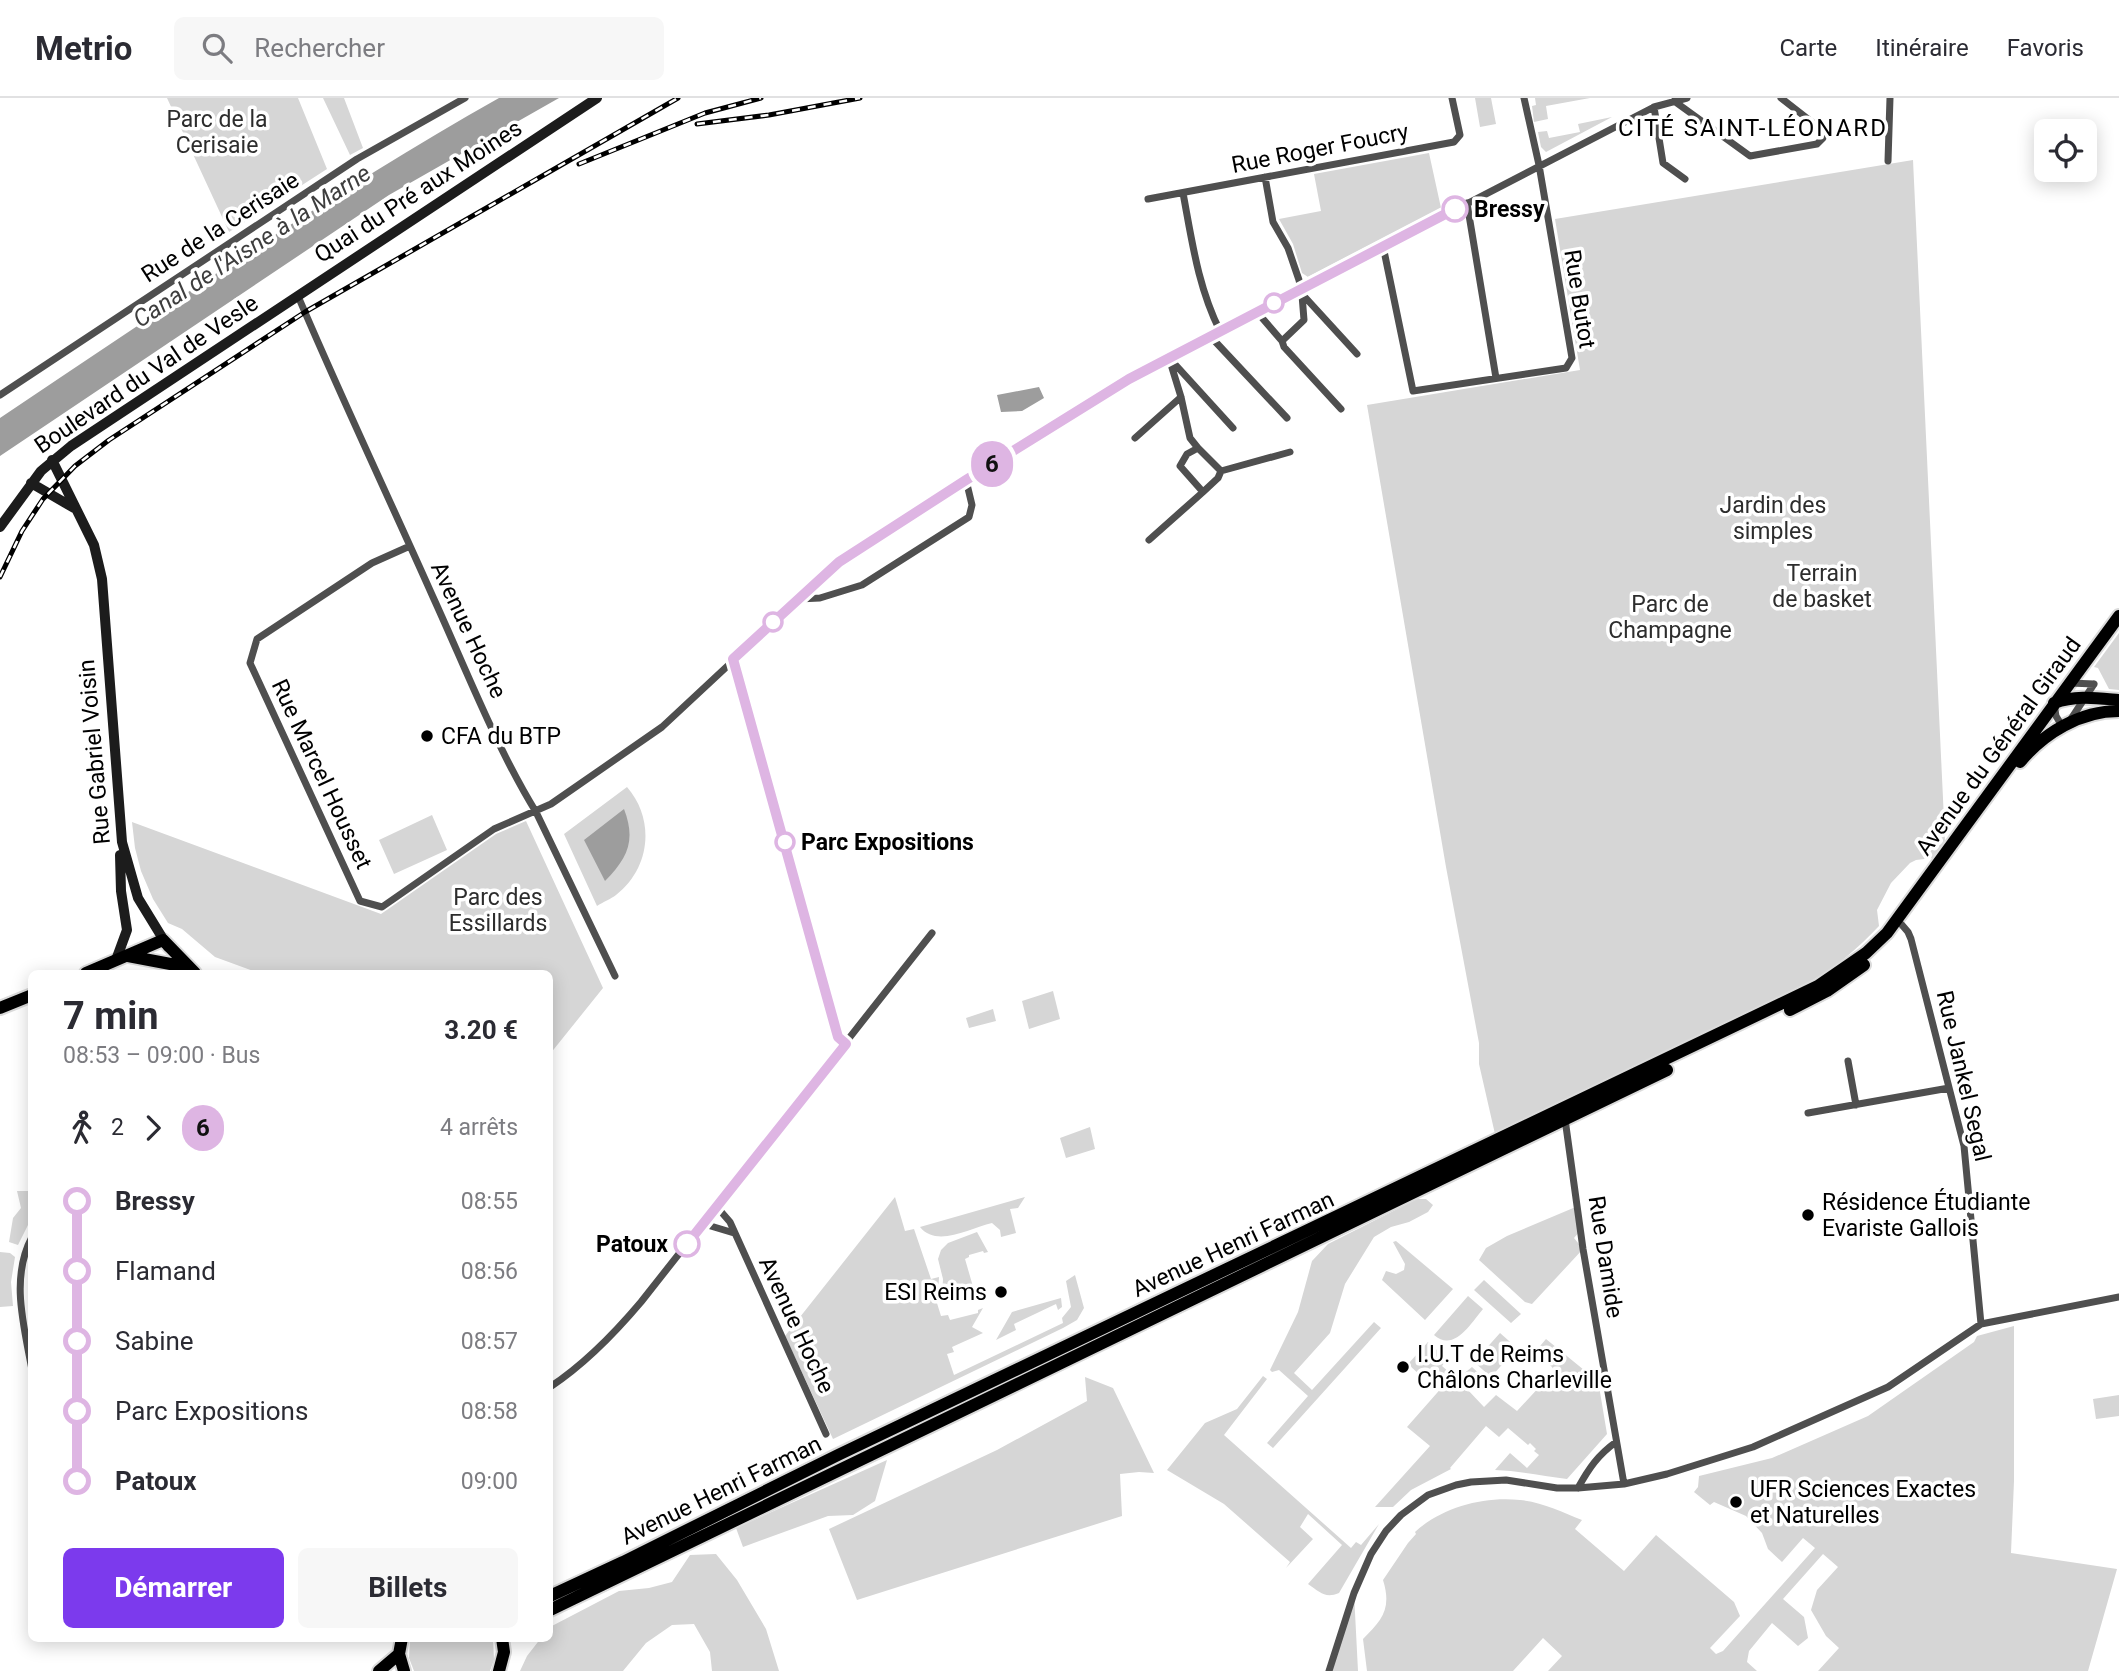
<!DOCTYPE html>
<html lang="fr">
<meta charset="utf-8">
<style>
:root{--surface:#fff;--page:#f7f7f7;--text:#2b2b33;--muted:#7c7c81;--line:#e1e1e2;--accent:#7c3aed}
body{margin:0;font-family:Roboto,sans-serif;background:var(--page);color:var(--text);height:100vh;display:flex;flex-direction:column;font-size:26px;white-space:nowrap}
*{box-sizing:border-box;margin:0}
p{font-size:23px;color:var(--muted)}
.icon{flex:none;width:38px;height:38px;fill:none;stroke:currentColor;stroke-width:2;stroke-linecap:round;stroke-linejoin:round}
.map{position:relative;flex:1;overflow:hidden}
.sheet{position:absolute;left:28px;top:872px;width:525px;height:672px;display:flex;flex-direction:column;background:var(--surface);border-radius:10px;box-shadow:0 4px 18px #0003}
.sheet>*{flex:none}
.badge{padding:0 14px;border-radius:23px;font-size:24px;line-height:46px}
.tools{position:absolute;left:2034px;top:21px;display:grid;gap:14px}
.tools a{display:grid;place-items:center;width:63px;height:63px;border-radius:10px;background:var(--surface);box-shadow:0 4px 18px #0003;font-size:35px}
.map>.badge{position:absolute;translate:-50% -50%;box-shadow:0 0 0 4px #fff}
.legs{display:flex;align-items:center;gap:10px;height:77px;padding:0 35px;font-size:23px}
.legs p{margin-inline-start:auto}
.head{display:flex;align-items:center;justify-content:space-between;height:119px;padding:0 35px}
h1{font-size:38px;font-weight:700;line-height:52px}
.button{display:flex;gap:14px;margin-top:auto;padding:14px 35px}
.button a{flex:1;height:80px;border-radius:10px;background:var(--accent);color:#fff;font-size:28px;font-weight:700;line-height:80px;text-align:center}
.button a+a{background:var(--page);color:var(--text)}
ul{padding:0 35px;list-style:none}
li{display:flex;align-items:center;gap:24px;height:70px;font-size:26px}
li i{display:grid;place-items:center;width:10px;height:100%;margin:0 9px;background:currentColor}
li i::after{content:'';width:18px;height:18px;margin:-9px;border:5px solid;border-radius:50%;background:var(--surface)}
li p{margin-inline-start:auto}
li:first-child i{background:linear-gradient(#0000 50%,currentColor 0)}
li:last-child i{background:linear-gradient(currentColor 50%,#0000 0)}
header{display:flex;align-items:center;gap:42px;box-sizing:border-box;height:98px;padding:0 35px;background:var(--surface);border-bottom:2px solid var(--line)}
header strong{font-size:33px}
nav{display:flex;gap:38px;margin-inline-start:auto;font-size:24px}
.search{width:490px;height:63px;background:var(--page);display:flex;align-items:center;gap:18px;box-sizing:border-box;padding:0 24px;border-radius:10px;color:var(--muted);font-size:26px}
.map>svg:first-child{display:block}
.green{fill:#d6d6d6}
.water{fill:#9d9d9d}
.lines{fill:none;stroke-linecap:round;stroke-linejoin:round}
.primary-casing{stroke:#dbdbdb;stroke-width:16}
.street{stroke:#4f4f4f;stroke-width:7}
.secondary{stroke:#1c1c1c;stroke-width:10}
.primary{stroke:#000;stroke-width:12}
.rail-casing{stroke:#000;stroke-width:5}
.rail{stroke:#fff;stroke-width:2.5;stroke-dasharray:8;stroke-linecap:butt}
.line-1-casing{stroke:#fff;stroke-width:16}
.line-1{stroke:#deb5e3;stroke-width:10}
.stop-1-dot{fill:#fff;stroke:#deb5e3;stroke-width:3.5}
.poi-dot{fill:#000;stroke:#fff;stroke-width:2.5}
.labels{text-anchor:middle;stroke-width:7;stroke-linejoin:round;paint-order:stroke}
.park-label{font-size:23px;fill:#2d2d2d;stroke:#fff}
.street-label{font-size:23px;fill:#000;stroke:#fff}
.stop-label{font-size:23px;font-weight:bold;fill:#000;stroke:#fff;text-anchor:start}
.poi-label{font-size:23px;fill:#000;stroke:#fff;text-anchor:start}
.neighbourhood-label{font-size:24px;letter-spacing:2px;fill:#000;stroke:#fff}
.water-label{font-size:24px;font-style:italic;fill:#3e3e3e;stroke:#fff}
</style>
<header>
<strong>Metrio</strong>
<div class="search"><svg class="icon" aria-label="search" viewBox="0 0 24 24"><circle cx="10" cy="10" r="6"/><path d="M15 15l6 6"/></svg>Rechercher</div>
<nav><a>Carte</a><a>Itinéraire</a><a>Favoris</a></nav>
</header>
<div class="map">
<svg width="2119" height="1573" viewBox="0 0 2119 1573">
<rect width="100%" height="100%" fill="#fff"/>
<path class="green" d="M167,0H298L327,71L229,134Z
M323,0H344L363,50L350,57Z
M1475,0H1491L1496,26L1480,29Z
M1535,0H1590L1546,8L1548,21L1534,24L1532,8L1536,7Z
M1612,19L1546,54L1541,49L1538,34L1547,33L1549,40L1580,34L1578,26Z
M1429,55L1441,110L1308,179L1302,175L1293,146L1279,121L1321,113L1314,76Z
M1913,62L1945,743L1933,760L1916,762L1910,765L1891,785L1877,812L1879,828C1858,850 1840,866 1813,882L1495,1036L1479,966V945L1446,769L1367,307L1580,272L1555,121Z
M2119,535V592L2109,591L2098,570L2094,569Z
M627,689C655,721 651,770 616,797C611,801 603,804 597,808L564,736Z
M432,717L447,752L394,776L379,742Z
M526,723L603,890L550,956V875H259L215,859L182,831L168,825L153,801L141,773L135,750L132,724L381,816L496,736Z
M1053,893L1060,921L1029,931L1022,903Z
M993,911L996,923L969,930L966,920Z
M1090,1029L1095,1051L1066,1060L1060,1040Z
M31,1081V1121L18,1147L9,1144L13,1120L21,1110L17,1093H30Z
M895,1099L905,1133L914,1131L931,1181L939,1179L938,1199L936,1202L941,1218L948,1217L950,1222L978,1215V1212L983,1210L972,1229L983,1235L952,1249L954,1254L947,1256L954,1277L1063,1225L1062,1220L1071,1209L1066,1183L1075,1177L1084,1210L1077,1222L1063,1230L833,1341L785,1238Z
M1025,1099L1018,1110L1010,1111L1016,1135L1001,1139L1000,1132L992,1125C970,1130 937,1150 920,1129Z
M1417,1101H1426L1433,1107L1428,1114L1409,1124L1391,1129L1374,1139L1345,1186L1330,1235L1294,1275L1312,1292L1374,1224L1381,1230L1273,1350L1267,1345L1308,1298L1279,1272L1272,1274L1270,1272L1298,1214L1312,1163L1328,1146Z
M1578,1108L1580,1133L1574,1140L1583,1151L1532,1206L1525,1204L1479,1162L1486,1150L1507,1138Z
M977,1134L988,1154L984,1155L983,1153L969,1157V1159L965,1161L974,1192L971,1190L942,1199L943,1181L938,1161L941,1152L948,1145Z
M1396,1143L1453,1191L1425,1222L1382,1182L1386,1173L1396,1176L1404,1172L1405,1166L1393,1144Z
M0,1154L10,1155L15,1159L11,1184L13,1208L0,1209Z
M1484,1182L1521,1216L1511,1225L1474,1192Z
M1468,1198L1483,1211C1471,1225 1454,1255 1434,1237Z
M1061,1200L1062,1209L1058,1212L1056,1206L1014,1226L1016,1232L996,1242L1012,1214Z
M2014,1228V1383L2011,1455L2117,1471L2088,1573H1818L1839,1550L1826,1538L1811,1512L1817,1492L1838,1469L1823,1456L1783,1501L1804,1519L1808,1540L1798,1548L1772,1525L1749,1553L1747,1564L1757,1573H1548L1562,1558L1543,1540L1513,1573H1367L1363,1541C1382,1522 1392,1511 1383,1482L1408,1445L1416,1436L1415,1434C1442,1409 1484,1398 1520,1402C1542,1404 1562,1414 1582,1422L1575,1431L1624,1473L1656,1437L1734,1504L1740,1518L1710,1550L1716,1556L1723,1553L1815,1450L1803,1440L1782,1464L1768,1451L1762,1435L1746,1418L1714,1404L1710,1407L1694,1394L1698,1389L1699,1378L1772,1360L1868,1318L1974,1244L1977,1238Z
M1500,1235L1517,1250L1491,1279L1474,1264Z
M1546,1241L1584,1272L1597,1276L1607,1336L1567,1381C1543,1378 1520,1373 1495,1372L1510,1355L1527,1370L1539,1357L1534,1353L1536,1351L1530,1345L1528,1347L1508,1330L1499,1339L1486,1328L1450,1370L1451,1371L1411,1392L1393,1409H1375L1430,1348L1407,1329L1444,1287L1429,1273L1422,1279L1408,1266L1428,1244L1447,1261L1442,1268L1457,1281L1472,1269L1487,1283L1481,1290L1473,1283L1467,1291L1484,1309L1496,1297L1517,1313L1554,1273L1552,1269L1535,1254Z
M1263,1278L1267,1281L1224,1337L1351,1450L1356,1444L1361,1447L1379,1426L1339,1495C1325,1501 1320,1494 1308,1486L1342,1447L1308,1416L1300,1429L1313,1441L1286,1470L1290,1464L1224,1406L1167,1372L1205,1325L1237,1311Z
M1085,1279L1113,1290L1154,1375L1139,1374L1120,1376L1122,1418L857,1502L829,1431L997,1352L1087,1303Z
M2119,1297V1318L2096,1321L2093,1301Z
M887,1362L875,1403L853,1417L828,1418L743,1449L736,1430Z
M716,1456L737,1482L766,1531L779,1573H712L710,1554L694,1526L672,1527L646,1545L623,1573H520L527,1558L541,1540H550V1529L619,1493L649,1490L672,1484L690,1457Z
M1354,1495L1358,1573H1329Z
M410,1540H493L494,1562L490,1573H414L409,1560Z"/>
<path class="water" d="M499,0H559L389,97L0,358V320C165,210 327,97 499,0Z
M1039,289L1044,300L1022,313L1001,314L997,297Z
M624,711C636,742 628,760 605,783L584,742Z"/>
<g class="lines">
<defs>
<path id="primary" d="M2054,605C2076,597 2096,600 2119,602
M2020,664C2044,635 2080,613 2119,613
M128,858L181,868L186,875
M86,875L163,842L195,875
M0,910L32,897
M1790,912L1827,893L1864,867
M550,1498L623,1464L838,1357L1818,888L1866,855L1887,835L2119,518
M550,1512L1667,972
M402,1540L399,1556L404,1573
M379,1573L399,1556
M499,1573L504,1554L502,1540"/>
</defs>
<use href="#primary" class="primary-casing"/>
<path class="street" d="M1674,3L1750,58L1817,46L1823,40L1822,32L1781,0
M1654,9L1663,65L1685,81
M1888,63L1890,0
M1183,95C1192,143 1198,189 1220,233
M1148,101L1454,44L1460,37L1452,0
M1467,105L1496,280
M1383,148L1413,293L1566,270L1572,260L1539,67L1524,0
M1303,197L1357,256
M298,198C341,299 388,398 433,499C465,569 496,649 536,714L615,878
M1257,214L1282,243L1304,222L1302,197L1299,182L1288,150L1273,124L1265,79
M1210,238L1287,320
M1282,243L1284,249L1341,311
M1169,260L1181,299L1190,340L1198,350L1187,356L1180,368L1203,394L1218,380L1221,373L1198,350
M1172,263L1233,330
M0,297L357,61L465,0
M1135,340L1181,299
M1221,373L1290,354
M1149,442L1203,394
M410,448L372,465L257,541L250,565L360,803L382,809L494,731L551,706L662,629L839,464L1129,281L1169,260L1654,9L1687,0
M798,501L820,500L862,487L969,419L972,407L966,382
M733,561L839,938L846,945
M2070,585L2094,586
M2054,606L2056,618L2062,628
M2071,621L2094,586
M1902,827L1908,834L1911,841L1964,1048L1981,1226
M1848,963L1856,1007
M1808,1015L1949,990
M1565,1021L1583,1151L1624,1386
M717,1109L730,1124L826,1336
M704,1126L734,1135
M32,1139C10,1180 24,1228 32,1272
M550,1289C585,1266 614,1236 641,1204L932,835
M1578,1390C1589,1370 1598,1357 1616,1344
M1329,1573L1354,1495L1371,1456L1386,1433L1401,1417L1428,1397L1456,1387L1471,1384L1506,1382L1557,1390H1578L1624,1386L1667,1376L1753,1349L1888,1289L1981,1226L2119,1199"/>
<path class="secondary" d="M52,362L94,447L102,481L122,744L138,800L168,849
M31,385L74,410
M0,429L41,373L71,348L597,0
M116,862L127,832L121,793L120,757"/>
<use href="#primary" class="primary"/>
<defs>
<path id="rail" d="M697,26L769,17L860,0
M579,66L705,15L761,0
M0,479L22,433L43,401L75,368L109,342L305,214L678,0"/>
</defs>
<use href="#rail" class="rail-casing"/>
<use href="#rail" class="rail"/>
</g>
<g class="lines">
<defs>
<path id="line-1" d="M687,1146L846,946L838,939L733,561L839,464L966,382L1129,281L1455,111"/>
</defs>
<use href="#line-1" class="line-1-casing"/>
<use href="#line-1" class="line-1"/>
</g>
<g class="stop-1-dot">
<circle cx="1455" cy="111" r="12"/>
<circle cx="1274" cy="205" r="9"/>
<circle cx="773" cy="524" r="9"/>
<circle cx="785" cy="744" r="9"/>
<circle cx="687" cy="1146" r="12"/>
</g>
<g class="poi-dot">
<circle cx="427" cy="638" r="7"/>
<circle cx="1808" cy="1117" r="7"/>
<circle cx="1001" cy="1194" r="7"/>
<circle cx="1403" cy="1269" r="7"/>
<circle cx="1736" cy="1404" r="7"/>
</g>
<g class="labels">
<g class="park-label">
<text x="217" y="29">Parc de la<tspan x="217" dy="26">Cerisaie</tspan></text>
<text x="1773" y="415">Jardin des<tspan x="1773" dy="26">simples</tspan></text>
<text x="1822" y="483">Terrain<tspan x="1822" dy="26">de basket</tspan></text>
<text x="1670" y="514">Parc de<tspan x="1670" dy="26">Champagne</tspan></text>
<text x="498" y="807">Parc des<tspan x="498" dy="26">Essillards</tspan></text>
</g>
<g class="street-label">
<text transform="translate(1320 50) rotate(-11)" y="8">Rue Roger Foucry</text>
<text transform="translate(418 93) rotate(-33)" y="8">Quai du Pré aux Moines</text>
<text transform="translate(220 129) rotate(-33)" y="8">Rue de la Cerisaie</text>
<text transform="translate(1580 201) rotate(81)" y="8">Rue Butot</text>
<text transform="translate(146 276) rotate(-34)" y="8">Boulevard du Val de Vesle</text>
<text transform="translate(469 532) rotate(65)" y="8">Avenue Hoche</text>
<text transform="translate(1998 648) rotate(-54)" y="8">Avenue du Général Giraud</text>
<text transform="translate(94 654) rotate(-95)" y="8">Rue Gabriel Voisin</text>
<text transform="translate(322 676) rotate(65)" y="8">Rue Marcel Housset</text>
<text transform="translate(1964 978) rotate(77)" y="8">Rue Jankel Segal</text>
<text transform="translate(1233 1146) rotate(-25)" y="8">Avenue Henri Farman</text>
<text transform="translate(1606 1159) rotate(81)" y="8">Rue Damide</text>
<text transform="translate(797 1227) rotate(65)" y="8">Avenue Hoche</text>
<text transform="translate(721 1392) rotate(-26)" y="8">Avenue Henri Farman</text>
</g>
<g class="stop-label">
<text x="1474" y="119">Bressy</text>
<text x="801" y="752">Parc Expositions</text>
<text x="668" y="1154" text-anchor="end">Patoux</text>
</g>
<g class="poi-label">
<text x="441" y="646">CFA du BTP</text>
<text x="1822" y="1112">Résidence Étudiante<tspan x="1822" dy="26">Evariste Gallois</tspan></text>
<text x="987" y="1202" text-anchor="end">ESI Reims</text>
<text x="1417" y="1264">I.U.T de Reims<tspan x="1417" dy="26">Châlons Charleville</tspan></text>
<text x="1750" y="1399">UFR Sciences Exactes<tspan x="1750" dy="26">et Naturelles</tspan></text>
</g>
<g class="neighbourhood-label">
<text x="1753" y="38">CITÉ SAINT-LÉONARD</text>
</g>
<g class="water-label">
<text transform="translate(252 148) rotate(-33)" y="8">Canal de l'Aisne à la Marne</text>
</g>
</g>
</svg>
<div class="tools">
<a><svg class="icon" aria-label="locate" viewBox="0 0 24 24"><circle cx="12" cy="12" r="6"/><path d="M12 2v4M12 18v4M2 12h4M18 12h4"/></svg></a>
</div>
<b class="badge" style="left:992px;top:366px;background:#deb5e3;color:#111">6</b>
<section class="sheet">
<div class="head"><div><h1>7 min</h1><p>08:53 – 09:00 · Bus</p></div><b>3.20 €</b></div>
<div class="legs"><svg class="icon" aria-label="walk" viewBox="0 0 24 24"><circle cx="13" cy="4" r="2"/><path d="M13 8l-2 6 4 7M11 14l-3 7M7 12l3-4h3l4 4"/></svg>2<svg class="icon" aria-label="forward" viewBox="0 0 24 24"><path d="M9 5l7 7-7 7"/></svg><b class="badge" style="background:#deb5e3;color:#111">6</b><p>4 arrêts</p></div>
<ul>
<li><i style="color:#deb5e3"></i><b>Bressy</b><p>08:55</p></li>
<li><i style="color:#deb5e3"></i><span>Flamand</span><p>08:56</p></li>
<li><i style="color:#deb5e3"></i><span>Sabine</span><p>08:57</p></li>
<li><i style="color:#deb5e3"></i><span>Parc Expositions</span><p>08:58</p></li>
<li><i style="color:#deb5e3"></i><b>Patoux</b><p>09:00</p></li>
</ul>
<div class="button"><a>Démarrer</a><a>Billets</a></div>
</section>
</div>
